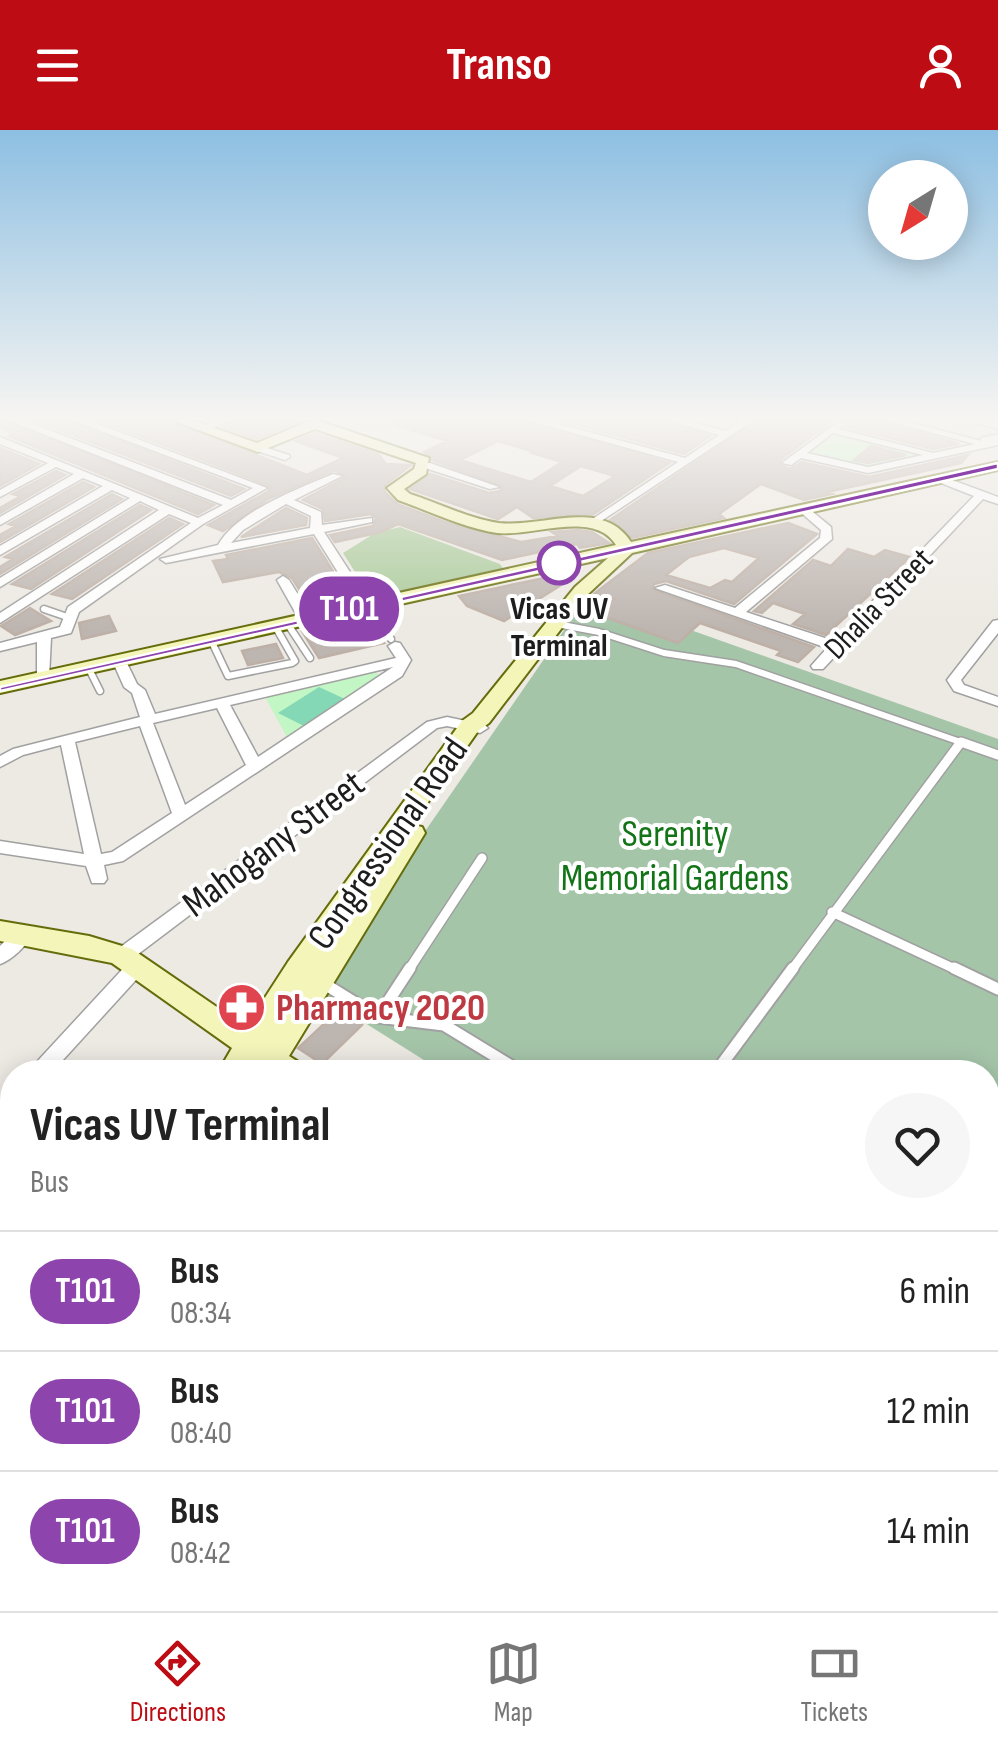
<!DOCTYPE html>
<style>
:root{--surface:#fff;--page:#f6f6f6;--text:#222;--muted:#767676;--line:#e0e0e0;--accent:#bd0c13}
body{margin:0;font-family:"Sofia Sans Condensed",sans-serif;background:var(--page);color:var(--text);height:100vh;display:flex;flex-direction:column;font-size:38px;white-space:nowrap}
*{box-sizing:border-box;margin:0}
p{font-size:32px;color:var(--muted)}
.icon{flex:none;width:55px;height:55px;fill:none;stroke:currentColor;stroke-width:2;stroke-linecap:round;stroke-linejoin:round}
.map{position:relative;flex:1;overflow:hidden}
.panel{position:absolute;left:0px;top:930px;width:1000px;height:552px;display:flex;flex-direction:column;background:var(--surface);border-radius:40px 40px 0 0;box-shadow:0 5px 25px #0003}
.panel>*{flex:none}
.badge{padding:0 20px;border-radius:32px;font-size:35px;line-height:65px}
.needle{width:65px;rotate:217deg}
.tools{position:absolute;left:868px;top:30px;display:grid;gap:20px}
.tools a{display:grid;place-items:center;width:100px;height:100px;border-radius:50%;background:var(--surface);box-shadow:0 5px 25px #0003;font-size:50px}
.map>.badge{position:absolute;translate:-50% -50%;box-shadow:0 0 0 5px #fff}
.round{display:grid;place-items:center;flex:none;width:105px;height:105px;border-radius:52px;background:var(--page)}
.head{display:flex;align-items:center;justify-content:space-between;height:170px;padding:0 30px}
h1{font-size:48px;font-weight:700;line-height:75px}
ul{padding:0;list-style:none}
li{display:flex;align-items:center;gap:30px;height:120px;padding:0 30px;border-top:2px solid var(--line)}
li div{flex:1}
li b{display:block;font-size:38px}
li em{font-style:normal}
li .badge{min-width:110px;font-weight:700;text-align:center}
header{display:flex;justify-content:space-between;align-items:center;height:130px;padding:0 30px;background:var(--accent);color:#fff;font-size:45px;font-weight:700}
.tab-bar{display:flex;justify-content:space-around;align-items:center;height:140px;border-top:2px solid var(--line);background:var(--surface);font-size:28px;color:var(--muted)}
.tab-bar a{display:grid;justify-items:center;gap:5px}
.tab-bar .active{color:var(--accent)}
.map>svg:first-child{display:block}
.forest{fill:#aaca9a}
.cemetery{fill:#a5c5a9}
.park{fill:#c2f6c4}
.pitch{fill:#85d8b5}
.building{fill:#bdb5b0;stroke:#beb0a6;stroke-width:2.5;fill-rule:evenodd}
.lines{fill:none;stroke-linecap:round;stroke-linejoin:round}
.lane-far4-casing{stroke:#a1a1a1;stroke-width:8}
.lane-far3-casing{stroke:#a1a1a1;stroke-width:9}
.lane-far2-casing{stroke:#a1a1a1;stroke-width:12}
.lane-far1-casing{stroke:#a1a1a1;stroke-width:15}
.lane-casing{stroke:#a1a1a1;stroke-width:18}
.street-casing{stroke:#a1a1a1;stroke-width:3}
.secondary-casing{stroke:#656c0b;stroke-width:4}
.lane-far4{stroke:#fff;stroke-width:5}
.lane-far3{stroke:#fff;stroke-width:6}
.lane-far2{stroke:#fff;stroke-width:9}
.lane-far1{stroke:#fff;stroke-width:11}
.lane{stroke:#fff;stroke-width:14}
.street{fill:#fff;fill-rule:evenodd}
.secondary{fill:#f4f5b9;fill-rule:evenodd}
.line{fill:#8e44ad;stroke:#fff;stroke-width:2.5}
.stop-dot{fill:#fff;stroke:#8e44ad;stroke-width:5}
.labels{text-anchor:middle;stroke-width:8;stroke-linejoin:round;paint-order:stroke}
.far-street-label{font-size:32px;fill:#1d1d1d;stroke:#fff}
.far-stop-label{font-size:32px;font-weight:bold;fill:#1d1d1d;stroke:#fff}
.park-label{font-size:38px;fill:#127416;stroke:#fff}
.street-label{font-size:38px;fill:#1d1d1d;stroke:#fff}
.health-label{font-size:38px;font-weight:bold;fill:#be3a42;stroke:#fff;text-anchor:start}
</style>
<header><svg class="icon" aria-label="menu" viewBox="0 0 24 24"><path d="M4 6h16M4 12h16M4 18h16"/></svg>Transo<svg class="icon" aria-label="person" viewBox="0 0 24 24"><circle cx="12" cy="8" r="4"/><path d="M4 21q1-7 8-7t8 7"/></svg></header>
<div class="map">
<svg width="998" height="1481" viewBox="0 0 998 1481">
<rect width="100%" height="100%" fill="#ede9e3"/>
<path class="forest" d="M400,397L500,434L506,443L374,472L343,423L375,403Z"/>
<path class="cemetery" d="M589,464L998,609V1293L988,1287V942H443L322,866L410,723Z"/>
<path class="park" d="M835,303L922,324L863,339L806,324Z
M374,541L382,547L288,609L265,567Z"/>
<path class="pitch" d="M319,557L345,569L304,596L278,583Z
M107,1470H220L223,1473L217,1481H117Z"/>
<path class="building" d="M0,290H4L214,375L198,384L9,306L15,304L0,298Z
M34,290H68L244,359L231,366Z
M98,290H167L307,345L343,328L296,311L315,303L378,324L386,334L411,335L385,355L384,361L397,374L445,392L521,412L558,406L552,402L578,400L592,402L609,413L580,418L577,414L502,430L398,394L381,402L335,412L330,405L373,396L376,388L371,384L325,391L323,379L303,370L346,347L334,340L268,369L223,401L208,395L269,361L270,356Z
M234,290H286L295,293L257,309L224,297Z
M392,290H523L669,333L592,385L533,388L517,377L498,389L410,359L430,344L489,363L500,361L502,356L432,330L424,322L448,311L391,294ZM498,311L535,322L532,323L562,332L531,352L460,330ZM581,336L615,346L583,366L550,356Z
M559,290H663L710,306L684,324Z
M758,290H833L780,330L779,335L790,339L802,332L869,347L968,325L961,333L827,362L832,364L804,370L761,354L719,384L724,388L632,408L610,390Z
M845,290H879L959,314L933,319L846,297Z
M871,316L906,325L868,333L854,330Z
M0,318L39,334L0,356Z
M56,341L65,345L0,383V378L21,366L13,364Z
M83,352L94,357L0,412V405L16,396L9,394Z
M112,364L122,369L0,444V437L13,429L5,427Z
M140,375L151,380L31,459L12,454Z
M286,378L307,388L306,395L241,407Z
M169,388L183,394L72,469L52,464Z
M788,393L817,404L734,474L666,451L654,454L652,459L814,517L798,532L777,525L781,521L700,493L678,513L596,484L614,469L595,463L648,423ZM724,418L759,428L732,452L725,450L710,458L666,445L689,427Z
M312,408L346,462L306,470L292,448L279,442L223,452L213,431L228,429L226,425Z
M848,419L874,427L885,420L910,427L826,505L793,494L805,484L773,473L762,483L754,481L813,430L831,436Z
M544,448L561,455L504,491L467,476L459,466Z
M30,478L51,491L15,505L1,496Z
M109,486L116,501L82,509L79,493Z
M365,487L384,513L319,528L302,501Z
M276,514L283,528L248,535L242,521Z
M339,880L362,895L322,934L298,918Z"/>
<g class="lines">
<defs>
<path id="lane-far4" d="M983,310L998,307"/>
<path id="lane-far3" d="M366,476L391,509
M44,479L70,488
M287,493L310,528
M557,494L599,502L664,523L736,534L969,615
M211,510L228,546L292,533L295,531L275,496
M88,537L100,561"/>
<path id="lane-far2" d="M961,612L998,625
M832,782L959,841
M408,841L482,728
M791,841L961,612"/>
<path id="lane-far1" d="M954,838L998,859
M323,853L378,887L444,895L521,942
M378,887L410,838
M716,942L793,838
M988,1054L998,1030"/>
<path id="lane" d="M988,1227L998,1233"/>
<path id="street" d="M8,290H23L231,370L253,358L72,290H87L267,358L203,394L79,482L71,503L51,508L49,547L47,550H37V512L0,521V513L60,497L68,477L191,393L169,384L0,493V483L159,380L140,371L0,457V448L130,368L112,360L0,425V416L103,356L83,348L0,395V387L74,344L56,337L0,367V360L48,333L0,314V307L198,388L223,375Z
M216,290H230L207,301L199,299Z
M527,290H544L685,328L719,305L667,290H685L726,301L742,290H754L595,395L591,394V390L678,332Z
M883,290H901L985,312L998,309V315L868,343L801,328L791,335L782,333L839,291L844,294L839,299L933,323L975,314ZM833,303L923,325L868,337L807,323Z
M970,290L998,293V299L972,292Z
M258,315L289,325L290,327L285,330L254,320L253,318Z
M422,333H430L499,357L490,359L422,337Z
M333,344L342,346L294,370L321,382L322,395L372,388V392L324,402L372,476L371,479H361L314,404L166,433L160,429L218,415C237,381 298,359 333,344ZM286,374L311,386L310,398L231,413L243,400Z
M936,347H944L998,367V374L983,369L823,539H813L811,536L827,518L655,458L665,455L735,478L820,408L821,400L798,380L808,378L831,397L832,409L746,482L834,511L974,366L936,351Z
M283,446L289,450L313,489L311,492L306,493L299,489L277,450Z
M998,490V503L961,550L964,555L998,567V576L954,561L947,550L993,491Z
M395,512L400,513L411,530L402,546L123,731L104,735L107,749L104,753H92L86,736L0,723V711L84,724L61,615L23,625L0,637V626L13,619L140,587L132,563L124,557L112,530L114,527H124L137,554L145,560L155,584L396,528L388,516ZM393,537L258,627L230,575ZM217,578L246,635L185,675L153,593ZM140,596L172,683L112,722L101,724L75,612Z
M447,587L485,595L488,598L480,603L447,596L437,598L129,831H115L113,826L115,821L427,592Z
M23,798L30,800L32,805C26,816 12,830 0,834V816L16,800Z
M138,828L145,830L148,835L145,840L52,942H30L33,936L131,830Z
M12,963V987L0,995V971Z
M58,1470H91L86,1481H54Z
M375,1470H412L417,1481H380Z
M643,1470H681L686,1481H648Z"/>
<path id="secondary" d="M171,290H192L257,313L309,291H319L429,328L426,344L404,359L410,364C438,373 470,389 499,393C543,398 602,367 631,412L998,332V340L632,423L587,465L489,593L478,601L412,695L422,697L425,703L289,926L300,933L304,942H218L232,918L112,833L0,811V791L89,806L132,819L246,897L288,832L462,591L473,583L575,457L608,428L0,563V551L616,415C594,379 532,407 497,403C464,398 429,381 398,370L387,358L414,339L416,333L315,299L258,322Z
M12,1235V1325L0,1331V1240Z
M988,1396L998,1400V1445L988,1441Z"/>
</defs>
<use href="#lane-far4" class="lane-far4-casing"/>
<use href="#lane-far3" class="lane-far3-casing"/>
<use href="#lane-far2" class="lane-far2-casing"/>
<use href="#lane-far1" class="lane-far1-casing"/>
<use href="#lane" class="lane-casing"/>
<use href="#street" class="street-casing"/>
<use href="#secondary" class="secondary-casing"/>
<use href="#lane-far4" class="lane-far4"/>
<use href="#lane-far3" class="lane-far3"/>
<use href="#lane-far2" class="lane-far2"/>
<use href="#lane-far1" class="lane-far1"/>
<use href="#lane" class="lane"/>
<use href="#street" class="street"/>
<use href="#secondary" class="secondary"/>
</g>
<linearGradient id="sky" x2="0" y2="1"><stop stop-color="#8dbfe2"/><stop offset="0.58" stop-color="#f7f5f2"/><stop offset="1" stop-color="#f7f5f2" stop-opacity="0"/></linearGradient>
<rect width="998" height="498" fill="url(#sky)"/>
<path class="line" d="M998,333V339L0,561V557Z"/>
<defs>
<symbol id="pharmacy-disc" viewBox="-11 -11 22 22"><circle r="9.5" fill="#e0444e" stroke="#fff"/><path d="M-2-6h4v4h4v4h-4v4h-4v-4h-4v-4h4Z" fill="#fff"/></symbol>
</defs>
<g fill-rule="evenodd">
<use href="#pharmacy-disc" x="214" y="850" width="55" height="55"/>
</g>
<circle class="stop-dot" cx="559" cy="433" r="20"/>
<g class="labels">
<g class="far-street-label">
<text transform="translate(878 473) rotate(-46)" y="11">Dhalia Street</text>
</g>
<g class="far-stop-label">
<text x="559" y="489">Vicas UV<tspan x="559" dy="37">Terminal</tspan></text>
</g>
<g class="park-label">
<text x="675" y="716">Serenity<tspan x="675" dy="44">Memorial Gardens</tspan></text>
</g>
<g class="street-label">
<text transform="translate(273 713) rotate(-37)" y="13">Mahogany Street</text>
<text transform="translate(387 713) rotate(-55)" y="13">Congressional Road</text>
</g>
<g class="health-label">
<text x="276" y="890">Pharmacy 2020</text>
</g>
</g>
</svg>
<div class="tools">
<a><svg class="needle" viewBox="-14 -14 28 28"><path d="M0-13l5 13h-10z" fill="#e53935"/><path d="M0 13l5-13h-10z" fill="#767676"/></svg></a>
</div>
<b class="badge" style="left:349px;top:479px;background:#8e44ad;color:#fff">T101</b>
<section class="panel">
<div class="head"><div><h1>Vicas UV Terminal</h1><p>Bus</p></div><a class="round"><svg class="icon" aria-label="heart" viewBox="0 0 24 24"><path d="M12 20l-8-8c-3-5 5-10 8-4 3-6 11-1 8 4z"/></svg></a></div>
<ul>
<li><span class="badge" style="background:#8e44ad;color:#fff">T101</span><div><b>Bus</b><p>08:34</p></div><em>6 min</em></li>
<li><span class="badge" style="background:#8e44ad;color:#fff">T101</span><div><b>Bus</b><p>08:40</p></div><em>12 min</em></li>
<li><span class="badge" style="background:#8e44ad;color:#fff">T101</span><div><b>Bus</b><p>08:42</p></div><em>14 min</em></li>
</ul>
</section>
</div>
<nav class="tab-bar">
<a class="active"><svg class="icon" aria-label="directions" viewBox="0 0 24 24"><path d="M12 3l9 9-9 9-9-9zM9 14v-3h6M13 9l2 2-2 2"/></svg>Directions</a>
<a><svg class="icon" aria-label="map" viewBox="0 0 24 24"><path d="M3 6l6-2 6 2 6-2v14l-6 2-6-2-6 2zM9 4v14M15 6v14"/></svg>Map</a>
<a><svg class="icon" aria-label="tickets" viewBox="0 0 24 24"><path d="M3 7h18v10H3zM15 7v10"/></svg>Tickets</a>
</nav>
